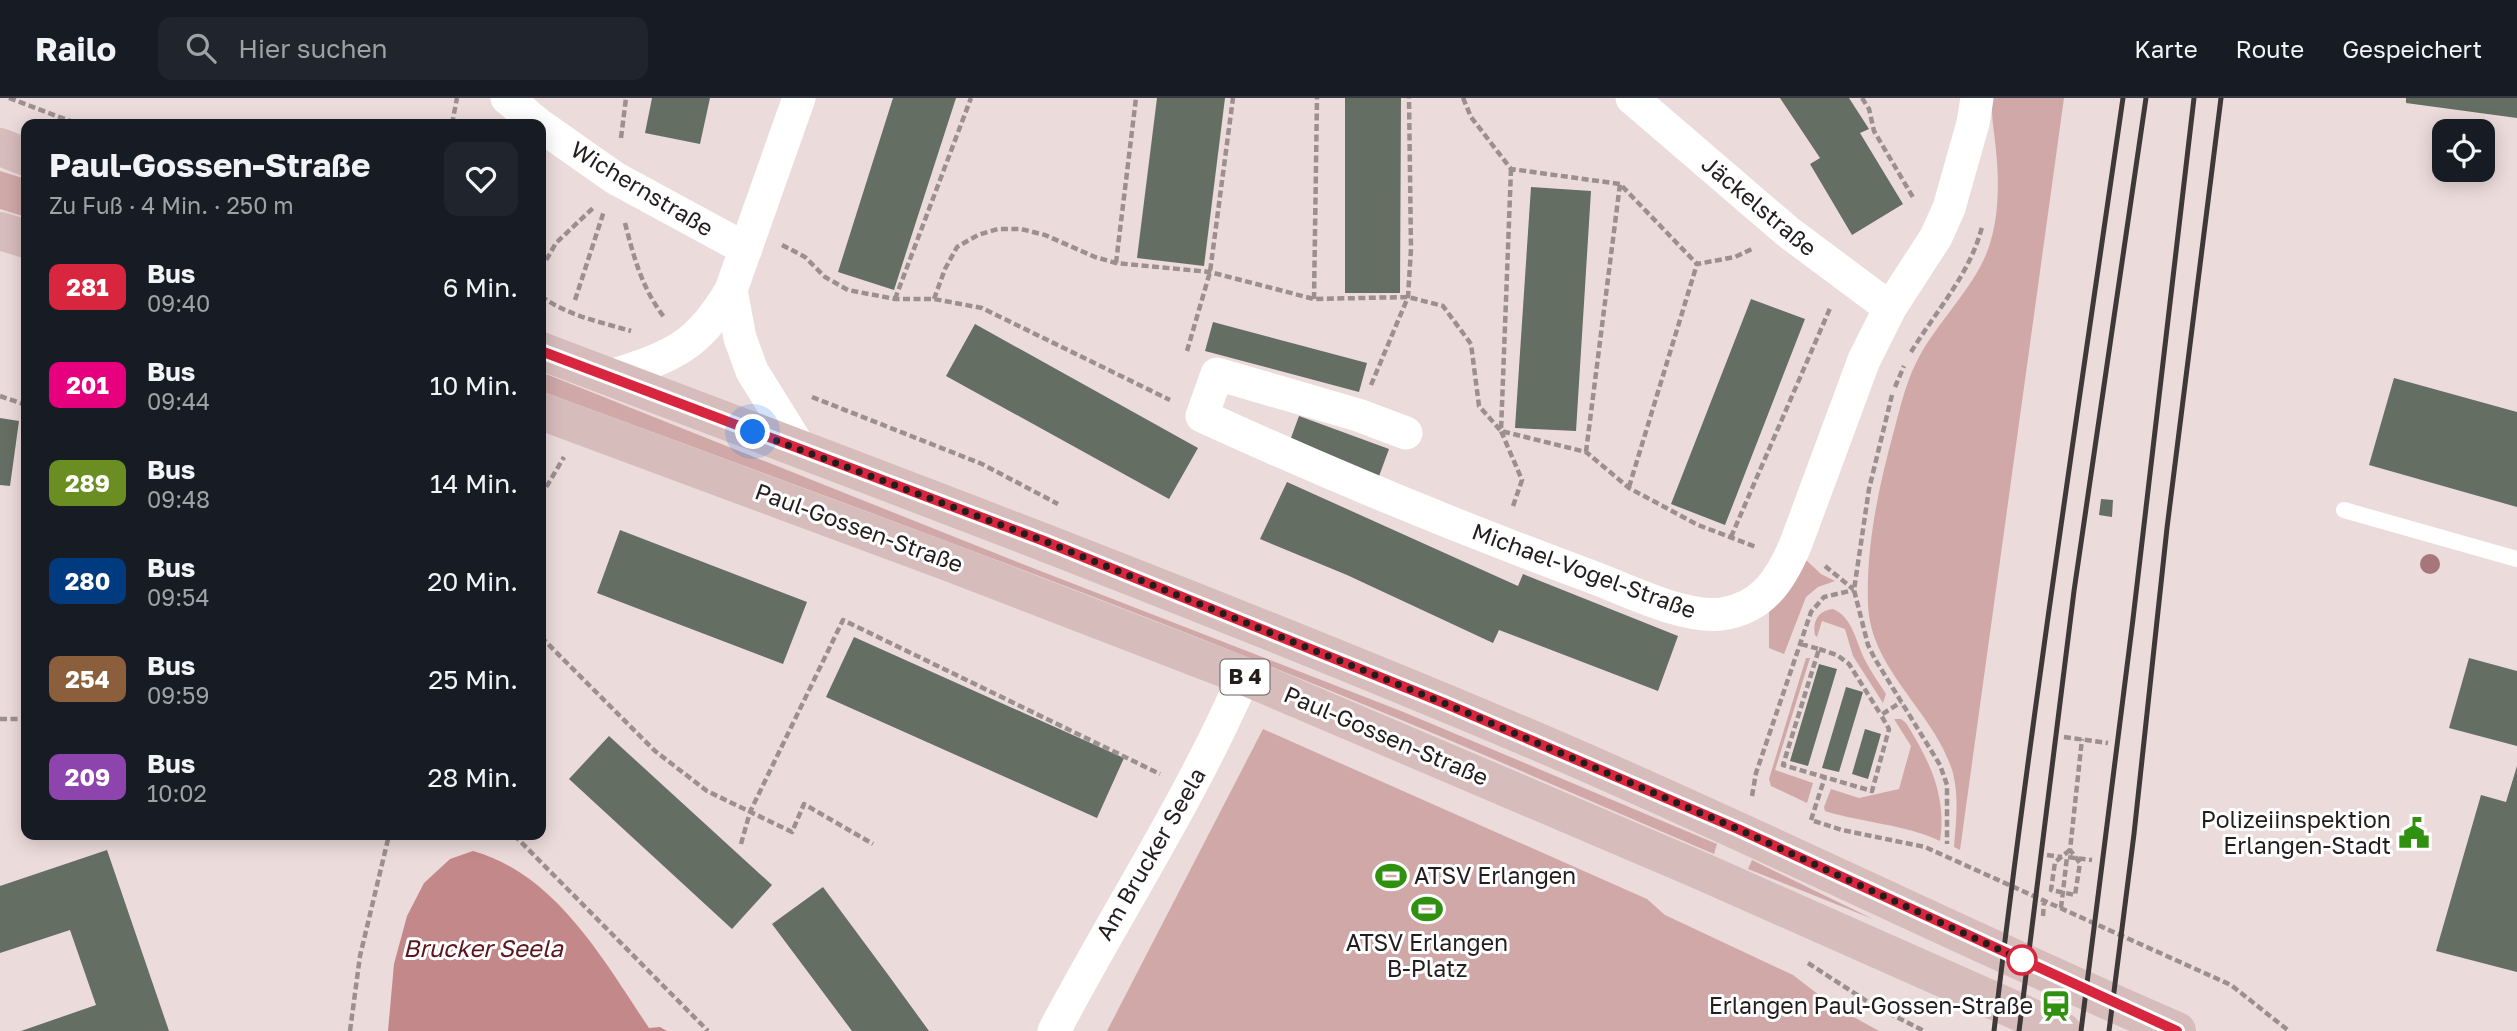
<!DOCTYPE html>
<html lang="de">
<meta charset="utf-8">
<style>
:root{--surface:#171b24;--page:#20242c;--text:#f1f3f6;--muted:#9ea1a6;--line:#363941}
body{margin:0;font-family:"Golos Text",sans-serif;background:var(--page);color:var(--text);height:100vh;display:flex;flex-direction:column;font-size:26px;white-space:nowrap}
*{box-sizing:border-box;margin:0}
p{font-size:23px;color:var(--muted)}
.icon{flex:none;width:38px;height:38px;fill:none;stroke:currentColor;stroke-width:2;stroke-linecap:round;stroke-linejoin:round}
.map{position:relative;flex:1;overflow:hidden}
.details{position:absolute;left:21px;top:21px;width:525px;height:721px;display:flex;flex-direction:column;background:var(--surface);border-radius:14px;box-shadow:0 4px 18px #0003}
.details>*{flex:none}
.badge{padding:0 14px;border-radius:10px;font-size:24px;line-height:46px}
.fabs{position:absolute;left:2432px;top:21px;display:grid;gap:14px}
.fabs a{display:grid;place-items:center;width:63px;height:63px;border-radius:14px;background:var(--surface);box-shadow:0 4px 18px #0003;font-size:35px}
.you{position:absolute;width:35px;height:35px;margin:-18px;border:5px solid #fff;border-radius:50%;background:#1a73e8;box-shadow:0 0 0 10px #1a73e833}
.map>.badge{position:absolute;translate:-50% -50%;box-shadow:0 0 0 4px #fff}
.round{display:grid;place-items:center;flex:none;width:74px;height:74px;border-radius:14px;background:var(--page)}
.head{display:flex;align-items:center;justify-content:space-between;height:119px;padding:0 28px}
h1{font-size:33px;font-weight:700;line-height:52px}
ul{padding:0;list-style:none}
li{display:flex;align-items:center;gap:21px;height:98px;padding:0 28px}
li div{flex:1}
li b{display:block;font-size:26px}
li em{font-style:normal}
li .badge{min-width:77px;font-weight:700;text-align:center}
header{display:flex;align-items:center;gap:42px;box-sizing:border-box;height:98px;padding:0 35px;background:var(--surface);border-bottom:2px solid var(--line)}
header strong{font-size:33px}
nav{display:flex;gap:38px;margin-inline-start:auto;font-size:24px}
.search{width:490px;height:63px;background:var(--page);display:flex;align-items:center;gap:18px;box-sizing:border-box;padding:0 24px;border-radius:14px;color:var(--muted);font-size:26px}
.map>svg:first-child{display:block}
.green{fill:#d0a8a8}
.water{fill:#c38889}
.building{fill:#656e63}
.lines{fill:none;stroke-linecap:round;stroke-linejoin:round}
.path{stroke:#9c8f8f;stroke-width:4.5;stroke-dasharray:7 3.5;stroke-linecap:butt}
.service{stroke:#fff;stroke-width:16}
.minor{stroke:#fff;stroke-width:33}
.primary{stroke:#d7bcbc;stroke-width:38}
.rail{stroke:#3f3838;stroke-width:5}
.tree{fill:#a6767a}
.line-casing{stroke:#fff;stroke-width:16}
.line{stroke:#d7263d;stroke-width:10}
.walk{stroke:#231d1d;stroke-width:7;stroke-dasharray:0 12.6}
.stop-dot{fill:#fff;stroke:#d7263d;stroke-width:3.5}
.labels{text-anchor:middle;stroke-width:6;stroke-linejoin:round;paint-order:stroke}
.shield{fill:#fff;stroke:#656161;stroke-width:2}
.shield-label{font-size:21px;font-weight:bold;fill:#231d1d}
.street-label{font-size:23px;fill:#231d1d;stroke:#fff}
.poi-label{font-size:23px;fill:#231d1d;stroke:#fff;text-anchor:end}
.water-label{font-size:24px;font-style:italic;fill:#5c161e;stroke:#fff}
</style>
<header>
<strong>Railo</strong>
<div class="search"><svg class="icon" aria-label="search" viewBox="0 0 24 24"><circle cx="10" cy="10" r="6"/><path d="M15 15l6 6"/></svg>Hier suchen</div>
<nav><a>Karte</a><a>Route</a><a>Gespeichert</a></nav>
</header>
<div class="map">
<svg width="2517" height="933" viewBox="0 0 2517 933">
<rect width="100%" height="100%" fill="#ecdbdb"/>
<path class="green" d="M1993,0H2064L1960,752L1954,749C1956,724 1959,700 1953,675C1935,614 1871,573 1868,507C1866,446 1879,387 1895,329C1901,306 1907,281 1919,259C1940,220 1980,184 1991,142C1999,114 1999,82 1996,53C1995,36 1990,17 1993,0Z
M0,73L26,81V119L0,111Z
M541,274L1015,463L1401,613L1717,746L1714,756C1609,711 1504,665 1399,621C1116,503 828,399 541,293Z
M1805,461L1821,476L1835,483L1818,489L1806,499L1784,556L1769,550V515L1772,506Z
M1833,511C1853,519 1856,545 1865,562C1871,574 1879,585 1886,596L1883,605L1853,558L1845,531L1822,523L1817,539L1815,537C1812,523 1819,512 1833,511Z
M1806,560H1810L1775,672L1813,685L1807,705L1771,688L1769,681Z
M1894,621H1901L1906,625C1929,662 1947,697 1940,743C1904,726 1863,725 1825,713L1824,709L1831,691L1859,700L1899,691L1911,648Z
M1263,631L1647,801L1665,817L1793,877L1832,907L1879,933H1107Z
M1752,762L1873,821L1748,771Z"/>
<path class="water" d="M473,753C556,776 604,863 649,930L660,929L667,933H388L394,866L407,818L424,785L450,761Z"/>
<path class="building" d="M652,0H710L700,46L645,35Z
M893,0H956L894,192L838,174Z
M1157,0H1225L1204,168L1137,160Z
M1345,0H1401L1400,195H1345Z
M1780,0H1849L1869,31L1860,35L1903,106L1852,137L1810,66L1820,60Z
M2406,0H2517V20L2406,5Z
M1531,89L1591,93L1576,333L1515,330Z
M1751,201L1805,221L1725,427L1671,406Z
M1213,224L1367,265L1359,294L1205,253Z
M975,226L1198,350L1169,401L946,278Z
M2394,280L2517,314V409L2369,367Z
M1299,318L1389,351L1378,381L1288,348Z
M0,320L19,323L10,388L0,387Z
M1287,384L1518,488L1523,476L1678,538L1658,593L1499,532L1493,545L1347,477L1260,441Z
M2101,401L2113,402L2112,419L2099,417Z
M620,432L807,504L783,566L597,495Z
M854,539L1124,660L1097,720L826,599Z
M2469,560L2517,573V648L2449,630Z
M1819,566L1837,571L1808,668L1790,663Z
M1846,589L1863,594L1839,674L1822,670Z
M1865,631L1881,636L1868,681L1852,676Z
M609,638L772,787L732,831L569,681Z
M2517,668V874L2436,853L2481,697L2506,704Z
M107,752L169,933H21L96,907L70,832L0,855V788Z
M823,789L889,878L929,933H852L772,826Z"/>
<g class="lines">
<path class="path" d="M9,0L78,26
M1463,0L1471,19L1511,71L1620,86L1697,166L1735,159L1752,151
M1862,0L1869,11L1874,33L1914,101
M452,26L457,0
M621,40L626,0
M1511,71L1501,333L1522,382L1512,411
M625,125C634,160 642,190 664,219
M782,147L805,159L825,179L848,192L895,201H934L982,210L1170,302
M1116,165L1136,0
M541,171L556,145L594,109
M541,198C566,217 600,224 631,233
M895,201L971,0
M934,201L945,171L957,149L978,137L998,131H1021L1045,137L1095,159L1116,165L1210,174L1314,201L1408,199L1443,208L1471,246L1479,308L1501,333L1586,354L1629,390L1698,427L1756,449
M1314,201L1317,0
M575,202L604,113
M1187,253L1210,174L1233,0
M1911,254C1936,213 1970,176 1982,129
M1371,287L1408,199L1411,151L1409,0
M1895,289L1904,268
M1892,297L1869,391L1854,492L1868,547L1875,561L1940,667L1947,687V746
M0,298L26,307
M812,299L982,366L1058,406
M1586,354L1620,86
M1629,389L1697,166
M541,398L564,359
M1731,439L1831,208
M1825,468L1853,491
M541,539L655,653L707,693L792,734L804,706L873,746
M1801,546L1819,551L1783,667L1872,693L1889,631L1881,617L1901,604
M1819,551L1837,557L1849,566L1881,617
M0,621H26
M2064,639L2108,645
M1752,698L1756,675L1811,514L1824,499L1854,492
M1811,722L1825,679
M1814,723L1842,732L1925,749L2231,887L2289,933
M514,737L708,933
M741,746L750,714L843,522L1160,676
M2070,752L2055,764L2051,792L2075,797L2080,765L2070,752L2082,641
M2047,757L2062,759
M2061,810L2067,759L2092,762
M2043,818L2044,803
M1808,865L1871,906L1924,933
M350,933L360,858L389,737"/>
<path class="service" d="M2344,412L2517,461"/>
<path class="minor" d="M507,0L538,26
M1632,0L1788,134L1890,210
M541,28L615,80L746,151
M731,192L740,240L752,273L801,352
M607,279C670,259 697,251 731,192L799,0
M1406,335L1358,317L1217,276L1202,318C1331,377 1462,431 1595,480C1629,493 1686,521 1722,516C1762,510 1780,483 1795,448L1864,262L1890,210L1936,139L1949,110L1973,25L1977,0
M1054,933C1116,815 1191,701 1244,578"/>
<path class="primary" d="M0,49L26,59
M0,133L26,141
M541,253C874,379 1208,504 1536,643C1752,735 1961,840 2177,933
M541,313L948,464L1244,578L1699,772L2062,933"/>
<path class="rail" d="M1994,933C2031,621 2078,311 2123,0
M2019,933L2074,493L2146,0
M2081,933L2133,521L2194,0
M2109,933L2134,736L2167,430L2221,0"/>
</g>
<circle class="tree" cx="2430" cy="466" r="10"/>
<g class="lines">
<defs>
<path id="line" d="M541,253L1044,443L1444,605L1738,731L2177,933"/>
</defs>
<use href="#line" class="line-casing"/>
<use href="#line" class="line"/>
<path class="walk" d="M753,334L1044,443L1444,605L1738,731L2022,862"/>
</g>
<defs>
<symbol id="civic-bare" viewBox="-9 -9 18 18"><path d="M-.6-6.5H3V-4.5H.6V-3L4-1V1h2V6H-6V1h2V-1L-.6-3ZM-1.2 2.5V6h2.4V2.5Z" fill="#2f910f" stroke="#fff" stroke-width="2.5" paint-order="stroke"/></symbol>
<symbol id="stadium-bare" viewBox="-9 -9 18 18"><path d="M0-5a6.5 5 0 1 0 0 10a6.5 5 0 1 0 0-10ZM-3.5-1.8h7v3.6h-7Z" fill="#2f910f" stroke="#fff" stroke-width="2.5" paint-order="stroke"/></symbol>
<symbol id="station-bare" viewBox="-9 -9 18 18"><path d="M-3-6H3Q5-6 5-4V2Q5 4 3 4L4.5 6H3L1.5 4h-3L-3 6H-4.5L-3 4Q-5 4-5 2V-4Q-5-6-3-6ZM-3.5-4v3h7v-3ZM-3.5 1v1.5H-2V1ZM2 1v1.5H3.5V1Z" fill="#2f910f" stroke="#fff" stroke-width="2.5" paint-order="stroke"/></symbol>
</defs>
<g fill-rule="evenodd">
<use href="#civic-bare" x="2392" y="713" width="44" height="44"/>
<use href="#stadium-bare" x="1369" y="756" width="44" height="44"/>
<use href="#stadium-bare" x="1405" y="789" width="44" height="44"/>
<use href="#station-bare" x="2034" y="886" width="44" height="44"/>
</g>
<circle class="stop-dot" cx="2022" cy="862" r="14"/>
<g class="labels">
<rect class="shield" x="1220.5" y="561.5" width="49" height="35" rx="5"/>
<g class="shield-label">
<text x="1245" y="586">B 4</text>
</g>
<g class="street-label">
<text transform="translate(642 91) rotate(31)" y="8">Wichernstraße</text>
<text transform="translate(1759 108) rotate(40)" y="8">Jäckelstraße</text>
<text transform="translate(859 430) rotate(20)" y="8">Paul-Gossen-Straße</text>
<text transform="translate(1584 473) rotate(20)" y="8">Michael-Vogel-Straße</text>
<text transform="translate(1386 638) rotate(23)" y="8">Paul-Gossen-Straße</text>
<text transform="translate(1151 756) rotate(-60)" y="8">Am Brucker Seela</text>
</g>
<g class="poi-label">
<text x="2391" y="730">Polizeiinspektion<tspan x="2391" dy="26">Erlangen-Stadt</tspan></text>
<text x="1414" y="786" text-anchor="start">ATSV Erlangen</text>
<text x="1427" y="853" text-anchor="middle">ATSV Erlangen<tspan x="1427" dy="26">B-Platz</tspan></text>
<text x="2033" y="916">Erlangen Paul-Gossen-Straße</text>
</g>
<g class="water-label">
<text x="483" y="859">Brucker Seela</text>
</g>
</g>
</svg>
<div class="fabs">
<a><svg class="icon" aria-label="locate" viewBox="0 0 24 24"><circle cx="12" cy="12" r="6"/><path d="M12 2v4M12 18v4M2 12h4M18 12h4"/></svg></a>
</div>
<div class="you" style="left:753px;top:334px"></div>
<section class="details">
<div class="head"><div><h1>Paul-Gossen-Straße</h1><p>Zu Fuß · 4 Min. · 250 m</p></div><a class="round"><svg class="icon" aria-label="heart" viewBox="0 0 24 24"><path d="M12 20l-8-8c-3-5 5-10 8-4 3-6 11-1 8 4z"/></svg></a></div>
<ul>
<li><span class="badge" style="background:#d7263d;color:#fff">281</span><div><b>Bus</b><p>09:40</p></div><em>6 Min.</em></li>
<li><span class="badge" style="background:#e6007e;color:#fff">201</span><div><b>Bus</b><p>09:44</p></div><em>10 Min.</em></li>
<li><span class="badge" style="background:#6b8e23;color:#fff">289</span><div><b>Bus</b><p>09:48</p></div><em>14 Min.</em></li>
<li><span class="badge" style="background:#003b80;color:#fff">280</span><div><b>Bus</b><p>09:54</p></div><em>20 Min.</em></li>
<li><span class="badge" style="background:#8b5e3c;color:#fff">254</span><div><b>Bus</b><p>09:59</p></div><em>25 Min.</em></li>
<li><span class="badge" style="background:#8e44ad;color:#fff">209</span><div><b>Bus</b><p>10:02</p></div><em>28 Min.</em></li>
</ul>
</section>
</div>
